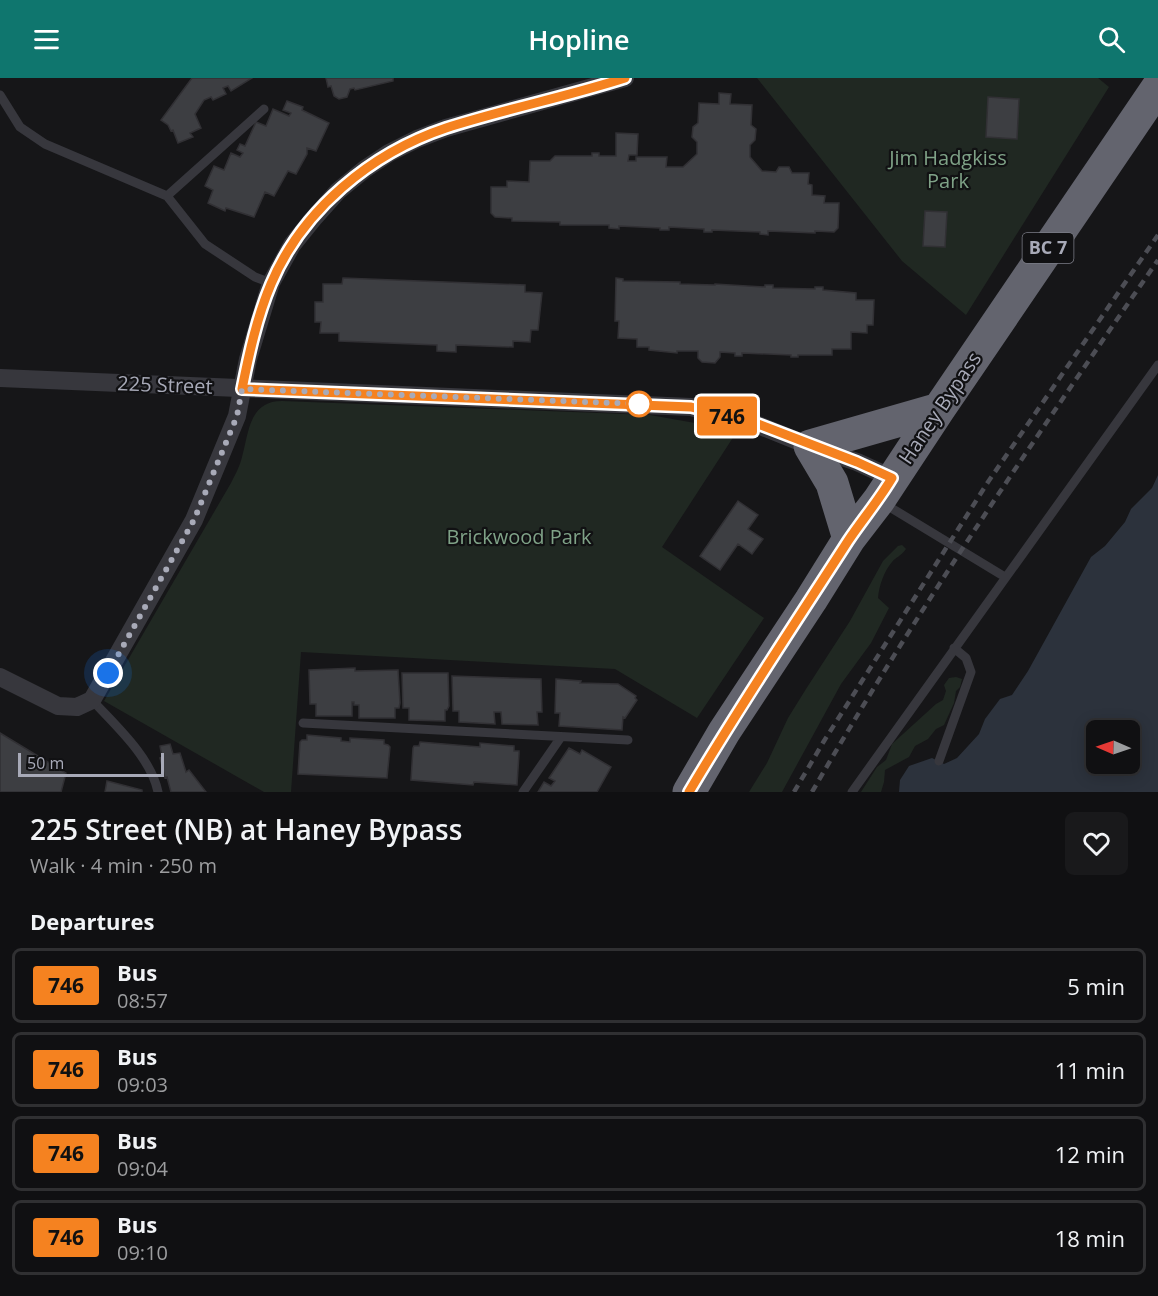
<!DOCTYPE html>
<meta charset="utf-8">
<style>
:root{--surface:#101012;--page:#19191b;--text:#f1f3f6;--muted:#9c9d9f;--line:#303032;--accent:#0f766e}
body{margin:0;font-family:"Open Sans",sans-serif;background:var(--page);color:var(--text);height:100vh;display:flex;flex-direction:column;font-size:22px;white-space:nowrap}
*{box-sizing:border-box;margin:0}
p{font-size:20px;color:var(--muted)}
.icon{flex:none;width:33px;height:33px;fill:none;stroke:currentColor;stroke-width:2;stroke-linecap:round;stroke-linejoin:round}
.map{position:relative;height:714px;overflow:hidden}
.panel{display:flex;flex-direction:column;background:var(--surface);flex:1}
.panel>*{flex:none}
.badge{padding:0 12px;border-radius:4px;font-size:21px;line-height:39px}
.needle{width:39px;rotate:272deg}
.controls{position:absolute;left:1086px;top:642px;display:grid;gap:12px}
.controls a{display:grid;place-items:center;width:54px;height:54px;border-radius:9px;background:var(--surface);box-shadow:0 3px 15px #0003,0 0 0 2px var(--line);font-size:30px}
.scale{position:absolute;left:18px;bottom:15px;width:146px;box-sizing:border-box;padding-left:6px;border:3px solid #a8aab8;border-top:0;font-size:16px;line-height:21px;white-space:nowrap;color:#a8aab8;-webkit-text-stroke:4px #111113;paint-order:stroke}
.you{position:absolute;width:30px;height:30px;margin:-15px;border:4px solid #fff;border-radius:50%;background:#1a73e8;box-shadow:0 0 0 9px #1a73e833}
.map>.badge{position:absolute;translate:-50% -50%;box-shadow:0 0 0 3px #fff}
h2{padding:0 30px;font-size:22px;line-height:54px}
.round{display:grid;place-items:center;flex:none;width:63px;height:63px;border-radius:9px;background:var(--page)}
.summary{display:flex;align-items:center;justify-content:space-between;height:102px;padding:0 30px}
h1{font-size:28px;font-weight:600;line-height:45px}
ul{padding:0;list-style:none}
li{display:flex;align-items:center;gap:18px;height:75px;margin:0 12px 9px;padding:0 18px;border:3px solid var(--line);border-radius:9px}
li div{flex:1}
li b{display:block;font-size:22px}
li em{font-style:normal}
li .badge{min-width:66px;font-weight:700;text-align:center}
header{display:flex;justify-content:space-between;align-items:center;height:78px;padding:0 30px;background:var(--accent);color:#fff;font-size:27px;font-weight:600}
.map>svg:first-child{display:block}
.green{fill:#202822}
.water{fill:#2c323c;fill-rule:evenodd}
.building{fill:#3d3e42;stroke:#313034;stroke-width:1.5}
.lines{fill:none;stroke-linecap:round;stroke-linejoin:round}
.lane{stroke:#37373d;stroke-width:9}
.street{stroke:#37373d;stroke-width:18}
.highway{stroke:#63646e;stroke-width:33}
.rail{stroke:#4c4d54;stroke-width:4.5;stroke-dasharray:8 6;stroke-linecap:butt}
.line-casing{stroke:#fff;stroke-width:14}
.line{stroke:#f58220;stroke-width:9}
.walk{stroke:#a8aab8;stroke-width:6;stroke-dasharray:0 10.8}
.stop-dot{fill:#fff;stroke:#f58220;stroke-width:3}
.labels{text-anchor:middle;stroke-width:4.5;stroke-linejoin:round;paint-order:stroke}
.shield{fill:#111113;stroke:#7b7c86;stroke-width:1.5}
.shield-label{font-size:18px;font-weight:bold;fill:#a8aab8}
.park-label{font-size:20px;fill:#7fa287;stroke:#111113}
.street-label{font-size:20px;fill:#a8aab8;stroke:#111113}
</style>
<header><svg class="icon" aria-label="menu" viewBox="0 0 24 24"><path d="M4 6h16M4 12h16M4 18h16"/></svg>Hopline<svg class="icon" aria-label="search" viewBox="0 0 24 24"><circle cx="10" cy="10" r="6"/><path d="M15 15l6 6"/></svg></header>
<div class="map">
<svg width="1158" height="714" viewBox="0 0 1158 714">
<rect width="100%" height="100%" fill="#161618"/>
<path class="green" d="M757,0H1098L1109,9L966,237L902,183Z
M282,323L650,337L695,345L734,358L662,469L764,540L697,640L615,591L301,574L291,714H264L104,623L231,405C235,397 240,388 242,379C249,354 249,323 282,323Z
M902,467L906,471C900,479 896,479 892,484C884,493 879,508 878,520L889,530L871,565L841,606L782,714H749L767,685L788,640L806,611L850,543L883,483L898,468Z
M956,599L962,601L960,609L956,613L954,625L944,647L936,651L928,661L915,668L909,679L885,692L884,704L881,714H861L877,689L886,682L892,666L936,626L943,622L946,613L944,607L949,600Z"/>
<path class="water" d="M1158,397V714H899L900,702L909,688L932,680L944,686L957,680L979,656L985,641L1000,621L1012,617L1028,593L1091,479L1105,468L1125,444L1131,431L1152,410ZM1096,652H1130V686H1096Z"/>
<path class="building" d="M192,0H252L231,13L228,8L223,10L226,16L213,22L211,19L204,22L195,36L201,50L190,55L193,59L178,65L173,52L171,53L168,47L161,42Z
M326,0H393V3L355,12L354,10L350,11L347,19L339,21L334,18L331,8L328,9Z
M719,15L731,16L730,26L752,27L751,47L756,51L755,62L750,67V79L762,93L776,94L779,89H789L792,95H809L808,106L812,107V117L825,118L824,125H839L838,150L834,154L815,153V155L768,153V157L760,156V154L712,152V154H704V151L669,149V152H660V150L619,148V151L609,150V147H560V144L512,143V140L495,139L491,135V109H507V103L529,104L530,83H550L555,78H592V75H599V78H616V55L638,56L637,77H629L628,83H636V79H667L666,89H683L697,76V64L692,59L693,49L698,45L699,25L719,26Z
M988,19L1019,21L1017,61L986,59Z
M287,23L303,29L302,32L329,45L316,73L307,70V76L296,96L288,93L274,118L265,114L254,139L226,130L225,133L208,125L213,112L205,108L214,88L224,92L231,75L240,79L243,75L237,72L240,66L245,68L256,44L266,48L273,31L289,38L291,35L283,32Z
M925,133L947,134L945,169L923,168Z
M343,200L525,207V214L542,215L538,252H531L530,264L513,263V269L456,267V274L437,273V267L339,263V255H320L321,244H315V224H323V206H342Z
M616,200L623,201V203L680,204V206L715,207V206L765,209V207H773V210L815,211V209H823V212L856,215V222H874L873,247H867V255L851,254V271H832V277H798V279H791V277L742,275V278H735V275L720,274V279L715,285L702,284L698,280V273H677V275L649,272V269H637V261L618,260L619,243H615Z
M738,423L758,437L748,451L763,461L752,476L738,466L720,492L700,478Z
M355,590V593L398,592L400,625L399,630H395V640H359V627H354V624H352V638H316V626H310L309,592Z
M402,595H448L449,628L447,632H445V643L409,642V630H403Z
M452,598L541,601L542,634H537L538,647L502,646L501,634H494L495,646L459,644V633H453Z
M556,601L581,603L580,605L618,606L636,618L635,620L637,622L625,640L623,639L622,652L559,648L560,635H555Z
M0,655L66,695L61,714H0Z
M307,657L341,660V663L350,664V660L384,662V666L388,667L390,669L387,700L298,696L300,664L302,662H307Z
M420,664L480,669V665L514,668V673H519V676L517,707L474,704L473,707L411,702L413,670L414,668H419Z
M170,666L173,676L180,675L186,694L189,692L206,714H171L167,699L165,700L160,680L162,679L160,668Z
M569,670L580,676L582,672L611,689L597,714H538L544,704L551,708L555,703L549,700Z
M107,703L142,712V714H105Z"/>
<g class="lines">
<path class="lane" d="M0,17L20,49L45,66L167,118L205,166L255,199L271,205
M167,118L264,31
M883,425L1005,499
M92,622C115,647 151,679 158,714
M303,645L628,662
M939,683L971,594L966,580L954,570
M523,714L561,659
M852,714L1158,287"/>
<path class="street" d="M0,300L691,329L758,347L810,368L857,384L892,400
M0,599L58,628L77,629L92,622L194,442L237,338L248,281L271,205L292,167L313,141L338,113L365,91L389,75L417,61L446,50L625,0"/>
<path class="highway" d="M849,461L832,405L810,368L939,331
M689,714L724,654L811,522L849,461L879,422L939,331L1158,9"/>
<path class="rail" d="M794,714L824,663L988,404L1158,157
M812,714C918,530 1038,356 1158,182"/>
</g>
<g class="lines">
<defs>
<path id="line" d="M625,0C566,19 505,31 446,50C371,75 302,132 271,206C257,239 249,276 242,311L691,329L758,346L857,384L892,400C879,422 862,442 848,463C794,547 739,629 689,714"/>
</defs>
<use href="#line" class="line-casing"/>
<use href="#line" class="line"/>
<path class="walk" d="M108,595L194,442L237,338L242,311L641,326H639"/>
</g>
<circle class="stop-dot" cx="639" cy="326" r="12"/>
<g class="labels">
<rect class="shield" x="1022.5" y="155" width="51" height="30" rx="4.5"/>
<g class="shield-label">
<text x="1048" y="176">BC 7</text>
</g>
<g class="park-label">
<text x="948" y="87">Jim Hadgkiss<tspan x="948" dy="23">Park</tspan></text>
<text x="519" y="466">Brickwood Park</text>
</g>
<g class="street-label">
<text transform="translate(165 307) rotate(2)" y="7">225 Street</text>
<text transform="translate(940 330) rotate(-56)" y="7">Haney Bypass</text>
</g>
</g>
</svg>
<div class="controls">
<a><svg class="needle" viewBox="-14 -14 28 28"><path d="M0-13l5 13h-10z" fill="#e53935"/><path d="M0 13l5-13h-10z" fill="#9c9d9f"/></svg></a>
</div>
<div class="scale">50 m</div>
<div class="you" style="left:108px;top:595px"></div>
<b class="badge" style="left:727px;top:338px;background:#f58220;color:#111">746</b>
</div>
<section class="panel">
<div class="summary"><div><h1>225 Street (NB) at Haney Bypass</h1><p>Walk · 4 min · 250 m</p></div><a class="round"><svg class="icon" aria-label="heart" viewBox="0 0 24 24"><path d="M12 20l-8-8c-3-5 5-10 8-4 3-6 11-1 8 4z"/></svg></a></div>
<h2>Departures</h2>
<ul>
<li><span class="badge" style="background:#f58220;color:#111">746</span><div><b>Bus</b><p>08:57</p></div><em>5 min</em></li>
<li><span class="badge" style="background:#f58220;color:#111">746</span><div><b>Bus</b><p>09:03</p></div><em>11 min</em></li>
<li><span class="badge" style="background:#f58220;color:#111">746</span><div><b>Bus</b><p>09:04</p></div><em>12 min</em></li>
<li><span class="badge" style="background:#f58220;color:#111">746</span><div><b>Bus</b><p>09:10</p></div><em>18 min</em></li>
</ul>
</section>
